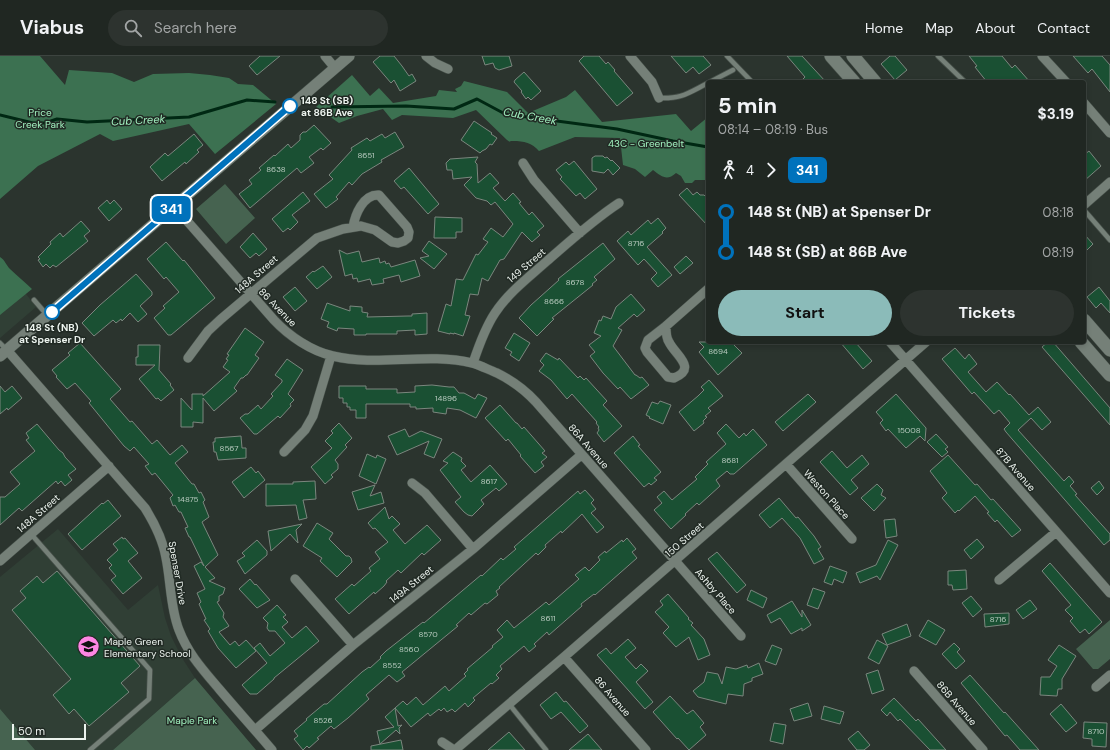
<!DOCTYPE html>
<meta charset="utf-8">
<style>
:root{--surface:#202722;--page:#2d332f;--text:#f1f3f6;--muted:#a2a5a5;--line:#3d4440;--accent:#8bbbb9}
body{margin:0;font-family:"DM Sans",sans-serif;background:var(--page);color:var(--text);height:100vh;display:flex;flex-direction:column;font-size:15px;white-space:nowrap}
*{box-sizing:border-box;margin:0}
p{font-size:13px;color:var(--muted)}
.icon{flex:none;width:22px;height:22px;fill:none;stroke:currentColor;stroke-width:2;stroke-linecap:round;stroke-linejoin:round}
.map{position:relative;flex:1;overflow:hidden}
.drawer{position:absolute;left:706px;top:24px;width:380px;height:264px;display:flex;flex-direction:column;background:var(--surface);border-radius:4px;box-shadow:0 2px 6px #0003,0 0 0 1px var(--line)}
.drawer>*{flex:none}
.badge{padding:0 8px;border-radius:6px;font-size:14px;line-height:26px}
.scale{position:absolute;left:12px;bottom:10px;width:74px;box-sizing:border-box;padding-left:4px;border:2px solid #ecf3ee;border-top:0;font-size:11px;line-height:14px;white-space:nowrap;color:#ecf3ee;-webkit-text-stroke:3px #212a24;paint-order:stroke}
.map>.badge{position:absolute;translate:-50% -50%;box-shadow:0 0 0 2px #fff}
.legs{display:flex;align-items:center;gap:6px;height:44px;padding:0 12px;font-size:13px}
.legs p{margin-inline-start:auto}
.summary{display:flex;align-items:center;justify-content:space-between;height:68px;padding:0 12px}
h1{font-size:22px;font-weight:700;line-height:30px}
.action{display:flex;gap:8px;margin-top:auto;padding:8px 12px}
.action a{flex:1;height:46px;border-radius:24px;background:var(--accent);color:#111;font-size:16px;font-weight:700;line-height:46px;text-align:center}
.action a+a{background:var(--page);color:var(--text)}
ul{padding:0 12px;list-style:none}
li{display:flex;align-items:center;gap:14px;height:40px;font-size:15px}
li i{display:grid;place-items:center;width:6px;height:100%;margin:0 5px;background:currentColor}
li i::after{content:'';width:10px;height:10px;margin:-5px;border:3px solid;border-radius:50%;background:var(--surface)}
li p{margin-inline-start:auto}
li:first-child i{background:linear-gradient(#0000 50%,currentColor 0)}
li:last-child i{background:linear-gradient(currentColor 50%,#0000 0)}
header{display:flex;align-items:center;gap:24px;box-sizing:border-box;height:56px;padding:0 20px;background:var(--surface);border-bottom:1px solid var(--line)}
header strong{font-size:19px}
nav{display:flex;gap:22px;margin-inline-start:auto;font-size:14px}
.search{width:280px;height:36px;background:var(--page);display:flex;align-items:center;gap:10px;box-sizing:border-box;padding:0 14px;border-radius:22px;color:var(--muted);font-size:15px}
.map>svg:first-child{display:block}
.built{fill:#303f35}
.green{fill:#466350}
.forest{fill:#3c7151}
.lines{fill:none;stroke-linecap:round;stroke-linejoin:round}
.stream{stroke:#002813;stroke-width:3}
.building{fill:#1a5033;stroke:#7b867e}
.service-casing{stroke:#47504a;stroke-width:6}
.minor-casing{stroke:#47504a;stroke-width:10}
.tertiary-casing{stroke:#47504a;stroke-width:12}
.secondary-casing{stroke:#47504a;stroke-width:14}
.service{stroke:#758078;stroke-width:4.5}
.minor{stroke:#758078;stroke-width:9}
.tertiary{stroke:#758078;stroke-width:11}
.secondary{stroke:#758078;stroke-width:13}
.line-1-casing{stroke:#fff;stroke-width:9}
.line-1{stroke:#0072bc;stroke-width:6}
.stop-1-dot{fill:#fff;stroke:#0072bc;stroke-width:2}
.labels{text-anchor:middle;stroke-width:3;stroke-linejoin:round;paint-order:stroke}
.number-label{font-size:8px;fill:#b8cabf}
.stop-label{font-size:10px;font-weight:bold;fill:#ecf3ee;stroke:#212a24;text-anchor:start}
.park-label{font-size:10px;fill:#a2f3c0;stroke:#212a24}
.street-label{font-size:10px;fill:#ecf3ee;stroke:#212a24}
.poi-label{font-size:10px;fill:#ecf3ee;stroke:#212a24;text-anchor:start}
.water-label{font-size:11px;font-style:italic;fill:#a2f3c1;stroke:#212a24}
</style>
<header>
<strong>Viabus</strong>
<div class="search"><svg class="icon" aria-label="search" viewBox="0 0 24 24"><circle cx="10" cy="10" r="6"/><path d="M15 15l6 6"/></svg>Search here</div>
<nav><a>Home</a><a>Map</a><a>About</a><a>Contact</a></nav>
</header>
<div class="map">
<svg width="1110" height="694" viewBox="0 0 1110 694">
<rect width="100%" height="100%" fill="#2b342e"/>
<path class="built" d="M0,210L23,234L36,251L0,282Z
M58,473L128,554L158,529L165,562L171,580L182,602L195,622L113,694H0V521Z"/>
<path class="green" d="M225,128L255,162L226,188L196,153Z
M1110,564V603L1098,613H1093L1076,593Z
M195,622L256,694H113Z
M0,653L35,694H0Z"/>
<path class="forest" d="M0,0H40L65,29L69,14L112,17L134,26L153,18L189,17L210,19L229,22L238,28L253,29L276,48L215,98L189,68L113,85L100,78L38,110L0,143Z
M352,19L370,40L379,32L393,47L436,40L439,34L457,36L455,33L461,30L464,25L507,36L528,57L566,41L575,34L602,66L676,58L691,75L708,61V125L705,124H695L692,127H685L681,120L676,117C667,125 662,121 653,114L645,121L635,113L623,109L620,82L575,81L539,95C532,87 524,85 513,85C508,85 511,87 507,84L476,54L453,62L402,59L392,64L383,53L357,60L339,67L316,51Z
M0,201C5,204 6,209 10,213C17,220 25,226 32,233L0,259Z"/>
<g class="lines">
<path class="stream" d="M332,51L406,50L454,53L477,43L505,58L617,73L673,85L708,91
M0,59L33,67H45L57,63L87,66L189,61L247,44L275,46"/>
</g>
<path class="building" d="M260,0H280L257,19L249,10Z
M380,0H394L402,10L409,20L412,18L416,25L400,35L394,24L391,27L373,6Z
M482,0H509L512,10L499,14L495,12L493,7L485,9Z
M584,0H599L606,8L608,6L615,14L614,15L633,37L617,50L579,5Z
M671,0H703L711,9L699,18L693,11L686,17Z
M787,0H802L826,26H800L805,21Z
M890,0H895L907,14L895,24L881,8Z
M969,0H1002L1012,12L1015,9L1030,26H987L975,11L977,10Z
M1073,0H1102L1110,9V36L1092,13L1088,17Z
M524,16L541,35L531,44L528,41L526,43L521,36L522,35L514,26L515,24Z
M474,65L492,77L491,78L497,82L492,89L490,88L486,93L482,95L480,97L461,84Z
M314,69L331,87L323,94L321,92L309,101L314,107L301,117L297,112L250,152L239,138L252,128L249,124L261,114L259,112L274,99L275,100L288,88L291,92L300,84V79L303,76H306Z
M395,76L404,91L381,104L382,106L362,118L352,129L349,126L336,141L338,143L326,152L314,138L333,123L329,119L352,94L351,92L367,82L370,85L382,78L385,82Z
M194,78L203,89L197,94L199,96L186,108L185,106L162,125L150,111L165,97L168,100Z
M1089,95L1101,110L1084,125V99Z
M595,100H603L605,102L607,101L611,105L612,104L620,112L613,119L608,113L604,117L592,115V102Z
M478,101L475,106L477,108L478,127L490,117L499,127L493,132L505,145L513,137L521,146L519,147L529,159L532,156L544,170L537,176L540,179L532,186L522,176L504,203L500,204L488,225L482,222L478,239L470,238L465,259L470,260L463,280L454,277V278L450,277V278L438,275L446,248L451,250L456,223L463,224L476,198L478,199L488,186L483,183L491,172L503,181L513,168L495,146L491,149L487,145L476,142L464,129L472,121L453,123L452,114H447L446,107L450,103Z
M574,105L597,133L585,143L580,137L576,140L560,123L562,121L556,114L566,106L569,109Z
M409,112L439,148L428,158L404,131L401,133L394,125Z
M687,132L693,139L697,136L700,139H704L707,142L706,147L708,148V170L679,139Z
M303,136L310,145L292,159L298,166L290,174L288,172L283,176L272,163Z
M107,144L110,148L114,144L122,153L109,165L98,152Z
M435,161L462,162V176H456V182H434Z
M658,162L666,172L662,176L663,177L647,191L672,219L658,231L651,223L657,217L644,203L638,209L617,185L628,175L631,179L648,164L651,168Z
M81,165L90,175L84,180L88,185L56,211L53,209L50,212L46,208L43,211L38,204L40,203L38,201L51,188L50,186L60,177L63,181Z
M253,177L267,193L259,200L256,197L250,202L240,191Z
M1084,178L1093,188L1084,197Z
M429,185L447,198L434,213L420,202L429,200L422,195Z
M166,186L183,205L184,204L215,242L171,279H168L154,262L165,252L163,250L179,236L166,221L164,223L147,203Z
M603,187L615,203L594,221L597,224L592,228L593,229L552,262L554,263L537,280L519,262L531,249L559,224L558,223Z
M339,194L347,198L359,195L362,206L379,202L380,207L385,205L386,208L389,207L391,211L415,204L420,220L401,226L399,219L383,223L384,227L372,229L370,223L358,226L357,222L353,223L352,218L345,220Z
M686,200L693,207L680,218L674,211Z
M323,210L332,221L317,233L306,221L313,215L314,216Z
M136,218L152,236V239L140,250L147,258L138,266L130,257L122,265L121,263L116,267L113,264L94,280L82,267L100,249Z
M295,231L307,245L295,255L283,241Z
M1099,231L1110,245V257L1101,247L1096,252L1087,241Z
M631,238L645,254L637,261L634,258L618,272L622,274L613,290L635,319H636L640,322L642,321L649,329L631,343L620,331L618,333L603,317L590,300L595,296L589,289L601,280L594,277L599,264L601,265L603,260L611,263L616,251Z
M327,247L350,255V250L362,251V256L368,257L367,261L408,260H412V258L427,257V278L415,279V274L397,275V278H366V279H354V273L338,272L337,275L327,271L329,266L321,263Z
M245,272L264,286L255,299L259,302L247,319H246L243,322H241L234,332L237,335L214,355L203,342V367L193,366V371H181V342L192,354V338H203V340L230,316L223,311L228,304L226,303L229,299L227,298Z
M514,277L530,287L519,305L510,299L512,296L505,292Z
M699,286H731L742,297L718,319L699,296L704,291Z
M840,286H855L872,305L863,313Z
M1048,286H1053L1110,352V369L1042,291Z
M80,287L121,333L110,343L130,366L132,365L152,388L157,384L170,399L182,389L188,396L175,407L192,428H194L199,437L201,436L205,444L203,446L209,461L202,466L218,499L205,511L215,522L209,525L225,532L223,538L219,540V545L217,546L224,557L223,561L229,570L219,576L230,589L235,585L239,590L246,584L256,595L236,612L218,592L208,575L210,573L204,564L206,563L199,548L201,546L197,537L205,533L194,510L201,506L204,510L190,481H189L185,472L188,471L181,456H179L175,449L173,450L170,442L173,439L155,417L152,419L145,410L149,408L134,391L130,395L124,390L89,347L91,345L75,327L67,333L56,321L57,320L52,314L70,299L68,297Z
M138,289H160L159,314L171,328L170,329L174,334L161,345L158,342L156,343L139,323L155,309H136V301H138Z
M955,292L965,303L969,298L977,308L968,316L986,336L997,326L1009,339L1010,338L1029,359L1038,351L1051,366L1042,374L1031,362L1018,374L1064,425L1069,420L1074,426L1070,430L1077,438L1075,439L1110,478V484L1104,489L1006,376L1004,373L1010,367L999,354L994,358L974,336L972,338L942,303Z
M546,297L558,304L559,302L578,322L580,320L584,324L586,322L607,345L603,349L622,370L604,386L597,377L599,374L598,372L599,371L596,367L597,366L572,338L567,343L551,324L539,315L544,309L540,305Z
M287,303L303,314L288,338L294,344L290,348L291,350L280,362L278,360L257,378H254L240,362L245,358H248L258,349L261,353L273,340L271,338L282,326V324L275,319Z
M709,324L723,340L708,352L711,355L705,360L707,361L703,365L704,367L694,375L679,356L698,340L704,334L701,331Z
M432,329L449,331H454L459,337H464L475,343L478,338L487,342L476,362L460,354L447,352L446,358L433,356V352L416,353V351H410V348H366V362H356V354H350V351H347V347H343V342H339V330H366V333H397V337L415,336V330Z
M0,330L5,336L12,330L22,342L8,354L7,352L0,358Z
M808,338L816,346L783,375L775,366Z
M896,338L926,372L925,385L920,380L906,392L888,373L886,375L880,367L883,364L876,356Z
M660,345L671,349L663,368L649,362L650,361L646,359L652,346L658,348Z
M500,349L516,367H517L522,373L524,371L545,395L542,397L547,401L541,406L544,410L535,417L520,400L521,399L508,383L506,385L485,362Z
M339,367L352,382L345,389L347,391L335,404L338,408V413L331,419L333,421L325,428L311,411L332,392L325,385L333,377L331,375Z
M37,368L59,394L63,397L65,401L76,413L68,419L72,424L65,430L61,425L58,428L56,425L22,455L19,452L0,469V441H5L20,428L10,416L35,395L26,384L29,382L26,377Z
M726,368L739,382L744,377L746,380L753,373L767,389L734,418H730L727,415L716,424L720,430L699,449L697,447L685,458L686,459L671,473L654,454L662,447L657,441L664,435L672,444L697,423L695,421L708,408L706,406L726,388L717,377Z
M405,373L409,381L421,375L442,383L434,402L424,398L429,385L397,399L388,380Z
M936,378L948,391L945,393L948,396L942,401L927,386Z
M241,380L242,392H246V402L218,404L216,396H214L213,386H215V382Z
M633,380L640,389L638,390L661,416L654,422L657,424L651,429L649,427L644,431L614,397Z
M832,395L847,412L862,399L869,408L851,424L858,432L850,439L820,406Z
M453,396L462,402L461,405L466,410L461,414L471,426L490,409L507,428L499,435L496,432L481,444L484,448L472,460L468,459L464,456L455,446L461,441L440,414L448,407L443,405Z
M367,398L376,402L377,399L386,403L376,428L359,420Z
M948,399L975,429L977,428L991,444L993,443L1021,474L1012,481L997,464L995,466L987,457L989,456L975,440L959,455L958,454L955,457L942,442L947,437L930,415Z
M251,411L256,417L258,415L265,424L244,442L232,426Z
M315,425L316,443L303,444L307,462L299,464L296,449L266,450V428H293V426Z
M1099,425L1104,432L1097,439L1091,432Z
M877,428L883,434L881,439L886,442L874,455L861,442Z
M375,429L370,440L381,436L384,447L358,454L352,436Z
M585,434L594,444L591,447L596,453L591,457L604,471L597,477L582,458L562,477L561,475L545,489L546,491L538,499L536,497L499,531L500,532L496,535L498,539L487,548L485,547L471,559L469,557L456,569L458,570L402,616L405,620L397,626L389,619L366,639L369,643L348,662L334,673L331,670L317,682L319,683L309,692L307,690L303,694L294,683L298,680L294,675L307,664L306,663L324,648H327L362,616L369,611L370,612L381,602L380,601L386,595L423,566L424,567L481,519L482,520L501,502L503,504L516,493L514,491L578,435L580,438Z
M779,442L796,462L798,461L814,480L821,491L818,493L824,503L814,508L800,482L782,462L770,472L759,459Z
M108,444L121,460L82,494L68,478L102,447L103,448Z
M385,451L389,463L392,460L400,468L393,474L405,488L427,469L441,484L424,499L422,497L401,517L398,514L386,525L387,526L384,530L375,538L374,536L349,558L335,543L352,528L354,530L371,515L369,512L380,503L375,496L388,486L375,472L373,473L368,467Z
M895,463L897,480L886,482L884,464Z
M317,467L333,477L329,483L346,500H349L351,502L352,506L337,521L320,505L322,502L303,490Z
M302,468L296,474L298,487L290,478L271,495L268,475Z
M122,481L123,483L125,482L138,497L128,505L142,522L123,538L111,524L116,520L109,512L112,509L107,504L118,494L113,488Z
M627,482L636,493L632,496L637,502L595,539L594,538L581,548L582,550L549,579L547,576L534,588L536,590L529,596L524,590L500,610L502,613L496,619L499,622L492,628L491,627L473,642L475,644L468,651L465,647L455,656L452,653L447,656L444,652L441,655L439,653L430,660L428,657L411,671L395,652L403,645L407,649L416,641L423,649L445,630L449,635L466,620L464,618L468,614L467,613L493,591L492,590L503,581L497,574L507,564L514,572L546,546L549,549L579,523L575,519L585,511L589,515L600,504L598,501L605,495L606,497L622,484L623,486Z
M977,483L984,491L971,503L964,494Z
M257,484L267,495V499L245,518L237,505L245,500L242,497Z
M888,484L898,489L880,524L877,520L860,527L856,517L876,509Z
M717,496L746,529L737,537L708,503Z
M1050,507L1102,566L1089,578L1085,573L1080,577L1070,565L1073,562L1065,554L1071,549L1042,515Z
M830,510L847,516L843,527L834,523L832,529L824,526Z
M966,514L967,533L953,534L952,529H948V515Z
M57,515L140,610L121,627L129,636L89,670L74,653L69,658L53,639L71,623L12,554L26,542L20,535L37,520L43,527Z
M250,523L255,529L256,528L270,544L257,552L239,533Z
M813,532L825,536L818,553L807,549Z
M751,534L767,542L763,552L747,544Z
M668,538L689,562L688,563L693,567L691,569L704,583L710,599L698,604L689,581L676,591L663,577L669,571L655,556L663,549L660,545Z
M971,540L982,553L973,561L962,547Z
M1030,544L1037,553L1023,563L1016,554Z
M792,545L802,561V554L811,569L802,575V572L791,578L780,562L771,567L767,559Z
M277,549L286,559L283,561L288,566L282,571L292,582L306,570L319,585L274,622V623L257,638H250L242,629L267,607L254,592L260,587L270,600L285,587L275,575H269L267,572L268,567L263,562Z
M1009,557V568L985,571L984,558Z
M928,564L945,574L936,589L919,580Z
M907,568L911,580L887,589L882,578Z
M628,583L636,592L625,601L636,613L641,608L648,615L636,626L653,646L645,653L597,599L606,592L611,598Z
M877,584L888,590L879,608L868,602Z
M954,587L960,593L957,596L965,605L956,613L942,598Z
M772,589L782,593L776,609L765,605Z
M1059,589L1076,600L1062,623V633H1058L1057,640L1040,639L1041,621H1050L1057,610L1048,604Z
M759,607L763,618L752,622V625L744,628L743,640L728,638L726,648L698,641L693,635L704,626L707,616L718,618L722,628L726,611L736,613L747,609L748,612Z
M878,614L884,634L872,638L866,618Z
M970,619L1004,657L1005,656L1039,694H1020L1007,679L1005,680L961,627Z
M556,636L564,646L566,645L588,670L580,677L561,656L551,663L540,649Z
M670,640L687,658L693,654L704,667L700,671L706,679L689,694L678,682L677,683L653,656Z
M894,642L916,665L918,663L946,694H930L900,663L898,665L890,656L887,660L881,654Z
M808,647L812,660L794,665L790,653Z
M1061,648L1077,667L1066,676L1050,658Z
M824,650L844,656L840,668L821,663Z
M395,652L398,670L402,669L399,672L400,678L396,674L380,688L377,675L394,671L385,661Z
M1084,666L1107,667L1106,691L1092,690V683L1083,682Z
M774,667L786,669L783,688L770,685Z
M858,675L870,689L864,694H857L848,683Z
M509,676L525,694H488Z
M588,678L602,694H569Z
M401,684L403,694H371V690Z"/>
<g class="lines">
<defs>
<path id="service" d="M727,0L752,26
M938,0L965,26
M710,26L733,14
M659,42C682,43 688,37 708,27
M1084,154L1110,184
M34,244L47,259
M0,287L7,294
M31,478L150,614L149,643L90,694
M509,648L546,694"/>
<path id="minor" d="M325,0L335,12
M426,0L435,7L448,13
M630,0L652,26L659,42
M1042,0L1066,26
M1084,47L1110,77
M523,107L534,124L580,177
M1084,149L1110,126
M174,150L274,264C289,280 311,295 333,300C378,311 426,296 472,307C480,309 489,314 497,317C511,324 525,334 536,346L741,580
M666,270C666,276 666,282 669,286C675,299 698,312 674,322L668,321L647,296L645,292L648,284Z
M666,270L708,233
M890,286L1110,537
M7,294L145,452C155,468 163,484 166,502C171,526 170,551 179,574C188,598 204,615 220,634C237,654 255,674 272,694
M188,302L208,275L221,263L317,182L343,173L361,170L375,174L392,186L398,187L404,185L408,182L409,176L407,171L379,139C363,138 355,159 353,171
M473,307C479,289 485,272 495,257C509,236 529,221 547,205C570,185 593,164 619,147
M284,396L305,374L313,360L331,300
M786,408L852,483
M412,427L425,437L473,493
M0,505L109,410
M295,523L353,589
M999,524L1056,476
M564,601L646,694
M914,615L983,694
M1096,631L1110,619
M255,674L353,589L473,493L581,399
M442,686L454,694
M455,694L564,601L926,286"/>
<path id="tertiary" d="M0,300L349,0"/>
<path id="secondary" d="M831,0L854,26
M853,0L875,26
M1084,264L1110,294
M1081,286L1110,319"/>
</defs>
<use href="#service" class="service-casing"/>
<use href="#minor" class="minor-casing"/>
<use href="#tertiary" class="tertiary-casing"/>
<use href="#secondary" class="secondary-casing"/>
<use href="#service" class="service"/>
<use href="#minor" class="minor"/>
<use href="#tertiary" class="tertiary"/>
<use href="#secondary" class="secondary"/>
</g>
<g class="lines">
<defs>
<path id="line-1" d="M52,256L290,50"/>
</defs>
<use href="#line-1" class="line-1-casing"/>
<use href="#line-1" class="line-1"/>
</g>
<defs>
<symbol id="school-disc" viewBox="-11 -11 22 22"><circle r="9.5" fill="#fd86e3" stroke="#212a24"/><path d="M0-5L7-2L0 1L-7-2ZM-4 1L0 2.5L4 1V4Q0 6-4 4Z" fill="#111"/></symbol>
</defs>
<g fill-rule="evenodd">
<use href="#school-disc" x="76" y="578" width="25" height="25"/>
</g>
<g class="stop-1-dot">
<circle cx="290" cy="50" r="7"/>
<circle cx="52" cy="256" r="7"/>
</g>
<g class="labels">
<g class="number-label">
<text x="366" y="102">8651</text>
<text x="276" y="116">8638</text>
<text x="636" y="190">8716</text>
<text x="575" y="229">8678</text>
<text x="554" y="248">8666</text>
<text x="718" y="298">8694</text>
<text x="446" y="345">14896</text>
<text x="909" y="377">15008</text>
<text x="229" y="395">8567</text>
<text x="730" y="407">8681</text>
<text x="489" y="428">8617</text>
<text x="188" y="446">14875</text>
<text x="548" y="565">8611</text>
<text x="998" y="566">8716</text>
<text x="428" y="581">8570</text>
<text x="409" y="596">8560</text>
<text x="392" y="612">8552</text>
<text x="323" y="667">8526</text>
<text x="1096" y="678">8710</text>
</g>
<g class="stop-label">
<text x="301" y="48">148 St (SB)<tspan x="301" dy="12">at 86B Ave</tspan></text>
<text x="52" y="275" text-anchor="middle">148 St (NB)<tspan x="52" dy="12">at Spenser Dr</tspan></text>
</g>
<g class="park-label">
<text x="40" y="60">Price<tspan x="40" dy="12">Creek Park</tspan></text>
<text x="646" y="91">43C - Greenbelt</text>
<text x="192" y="668">Maple Park</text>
</g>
<g class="street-label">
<text transform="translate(526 209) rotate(-41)" y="4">149 Street</text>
<text transform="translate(256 218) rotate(-41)" y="4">148A Street</text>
<text transform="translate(278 251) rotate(46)" y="4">86 Avenue</text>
<text transform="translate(589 390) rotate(49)" y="4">86A Avenue</text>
<text transform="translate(1016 413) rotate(49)" y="4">87B Avenue</text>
<text transform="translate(827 438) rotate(48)" y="4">Weston Place</text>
<text transform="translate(38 457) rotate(-41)" y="4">148A Street</text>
<text transform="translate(684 483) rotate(-41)" y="4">150 Street</text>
<text transform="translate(178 517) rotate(80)" y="4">Spenser Drive</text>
<text transform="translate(411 528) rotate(-39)" y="4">149A Street</text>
<text transform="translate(716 535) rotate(49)" y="4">Ashby Place</text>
<text transform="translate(613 640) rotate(49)" y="4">86 Avenue</text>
<text transform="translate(957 647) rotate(49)" y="4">86B Avenue</text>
</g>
<g class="poi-label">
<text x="104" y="589">Maple Green<tspan x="104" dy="12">Elementary School</tspan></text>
</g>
<g class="water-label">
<text transform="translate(530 60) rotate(10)" y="4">Cub Creek</text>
<text transform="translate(138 64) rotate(-3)" y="4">Cub Creek</text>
</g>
</g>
</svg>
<div class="scale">50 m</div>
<b class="badge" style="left:171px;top:153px;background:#0072bc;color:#fff">341</b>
<section class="drawer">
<div class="summary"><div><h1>5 min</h1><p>08:14 – 08:19 · Bus</p></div><b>$3.19</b></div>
<div class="legs"><svg class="icon" aria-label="walk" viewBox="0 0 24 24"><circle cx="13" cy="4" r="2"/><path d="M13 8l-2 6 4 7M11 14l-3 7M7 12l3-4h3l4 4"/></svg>4<svg class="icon" aria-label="forward" viewBox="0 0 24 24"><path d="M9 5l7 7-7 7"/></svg><b class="badge" style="background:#0072bc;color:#fff">341</b></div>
<ul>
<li><i style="color:#0072bc"></i><b>148 St (NB) at Spenser Dr</b><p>08:18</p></li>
<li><i style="color:#0072bc"></i><b>148 St (SB) at 86B Ave</b><p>08:19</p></li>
</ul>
<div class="action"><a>Start</a><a>Tickets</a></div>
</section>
</div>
